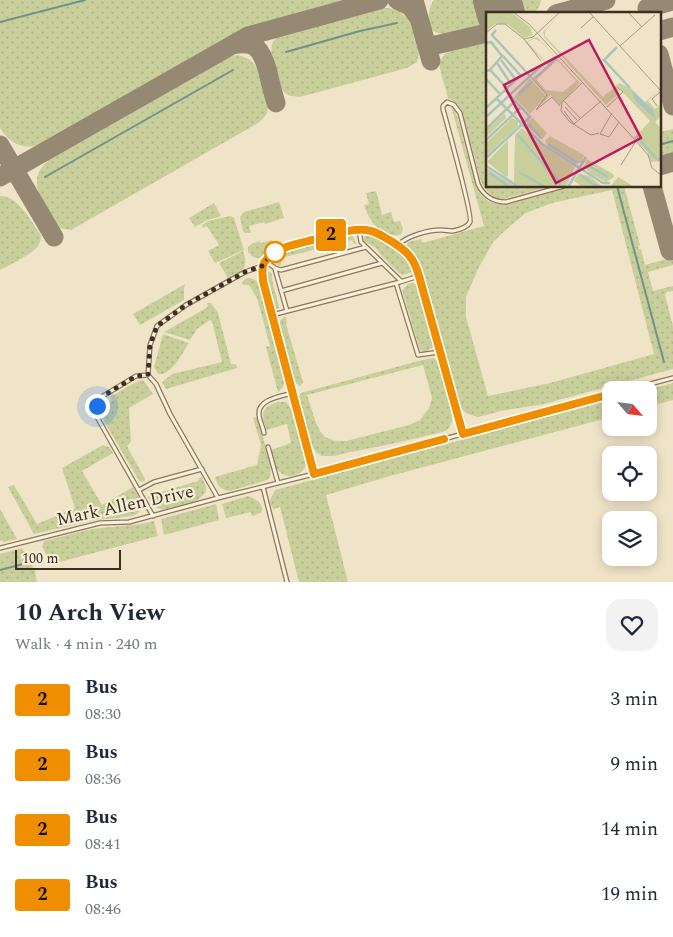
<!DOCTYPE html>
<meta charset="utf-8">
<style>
:root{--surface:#fff;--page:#f2f2f3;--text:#1f2937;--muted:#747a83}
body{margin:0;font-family:Spectral,serif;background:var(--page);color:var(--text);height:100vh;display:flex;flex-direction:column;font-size:19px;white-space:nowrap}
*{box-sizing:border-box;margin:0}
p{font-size:16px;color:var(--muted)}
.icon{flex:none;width:28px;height:28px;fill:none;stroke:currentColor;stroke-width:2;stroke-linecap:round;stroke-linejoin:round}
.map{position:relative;height:582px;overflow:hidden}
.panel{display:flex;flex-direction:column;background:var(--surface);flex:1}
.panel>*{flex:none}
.badge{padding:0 10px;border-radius:4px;font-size:18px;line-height:32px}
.needle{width:32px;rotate:118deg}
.fabs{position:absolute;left:602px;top:381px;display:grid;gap:10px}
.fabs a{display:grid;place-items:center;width:55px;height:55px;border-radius:10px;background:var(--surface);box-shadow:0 2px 12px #0003;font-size:25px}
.scale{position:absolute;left:15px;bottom:12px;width:106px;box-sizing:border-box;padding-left:5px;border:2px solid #3d2e20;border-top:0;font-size:14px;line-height:18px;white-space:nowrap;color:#3d2e20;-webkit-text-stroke:4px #f7eed8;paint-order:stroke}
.you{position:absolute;width:25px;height:25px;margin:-12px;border:4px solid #fff;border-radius:50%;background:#1a73e8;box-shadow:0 0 0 8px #1a73e833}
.map>.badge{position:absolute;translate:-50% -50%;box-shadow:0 0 0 2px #fff}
.round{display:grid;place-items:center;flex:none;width:52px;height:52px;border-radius:15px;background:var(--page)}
.headline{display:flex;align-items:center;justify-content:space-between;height:85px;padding:0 15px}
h1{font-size:24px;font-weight:700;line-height:38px}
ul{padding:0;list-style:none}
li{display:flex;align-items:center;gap:15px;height:65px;padding:0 15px}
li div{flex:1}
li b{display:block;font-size:19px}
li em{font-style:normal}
li .badge{min-width:55px;font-weight:700;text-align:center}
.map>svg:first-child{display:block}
.grass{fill:url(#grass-dots);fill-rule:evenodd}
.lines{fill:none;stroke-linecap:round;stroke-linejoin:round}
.stream{stroke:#6f938a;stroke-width:2}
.taxiway{stroke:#968974;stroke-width:19}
.runway{stroke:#968974;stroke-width:48}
.lane-casing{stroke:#8d765c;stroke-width:5.5}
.lane{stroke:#faf1dc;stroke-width:3}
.line-casing{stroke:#fff;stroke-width:11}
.line{stroke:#ee8e00;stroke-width:8}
.walk{stroke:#3d2e20;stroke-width:5;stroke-dasharray:0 9}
.stop-dot{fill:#fff;stroke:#ee8e00;stroke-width:2.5}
.labels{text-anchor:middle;stroke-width:4.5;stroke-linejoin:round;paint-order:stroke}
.street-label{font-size:18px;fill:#3d2e20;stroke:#f7eed8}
.inset-river{fill:none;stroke:#a9c4bc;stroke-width:2.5}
.inset-road{fill:none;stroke:#a89b85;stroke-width:1}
.view{fill:#c2185b;fill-opacity:0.15;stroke:#c2185b;stroke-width:2.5}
.inset-edge{fill:none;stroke:#3d2e20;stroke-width:2.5}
</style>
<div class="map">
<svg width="673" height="582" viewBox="0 0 673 582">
<defs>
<pattern id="grass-dots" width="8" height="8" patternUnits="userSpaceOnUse" patternTransform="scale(1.25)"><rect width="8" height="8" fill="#c9cf9b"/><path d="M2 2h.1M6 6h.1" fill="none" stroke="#aeb285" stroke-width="1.8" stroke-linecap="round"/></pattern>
</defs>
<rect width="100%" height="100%" fill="#f0e4c8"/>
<path class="grass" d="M0,0H347L245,28L43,144C23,150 11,145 0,128Z
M434,0H486L489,11C485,16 484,23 478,26C474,28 467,29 463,30C451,33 432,39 429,23C428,14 429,7 434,0Z
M511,0H541V1C537,15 532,14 519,14L513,7Z
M382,8H389L399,11L412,22L419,50L418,58L417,62L407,68L300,97C295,96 289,97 285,93C278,87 269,54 272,45C273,41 276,38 279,35Z
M487,40V186H551L503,199C492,197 486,192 481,182L462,110L457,104L448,98C446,89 441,76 440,67C439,46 470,44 487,40Z
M238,55C243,56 248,58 252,62C261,70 270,101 267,113C266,116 262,119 260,122L71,230C66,229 63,230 59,227C50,221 36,192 37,181C37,170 45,164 51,157L224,58Z
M451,106L454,109L457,116L476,187C483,201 492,205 506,204L574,186H624L640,245L638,246L639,249H641L645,265L673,257V265L648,272L653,291L673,286V291L667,292L665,295L673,326V369L544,404L501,411L478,417L468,414L462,410L459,403L457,404L423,274L412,252L406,247L408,242L421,239L422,243L484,226ZM612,190L654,354L550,383L488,396L466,317V297L478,269L493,242L510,226L526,213L552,203Z
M673,129V153L659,156V132Z
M376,191L382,215L391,212L394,222L400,221L403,229L401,234C383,241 369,221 364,205L369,204L366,193Z
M0,196C18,195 31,222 41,235C41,239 40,243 38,246C32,254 10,265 0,270Z
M279,202L284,218L265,224L264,222L249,226L251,233H245L243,231L240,217L244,212Z
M214,203L221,216L205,221L195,227L189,218Z
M230,216L234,218L244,250L215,263L208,251L219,245L207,226L203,228L202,225L208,221Z
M350,235H352L356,243L355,245L352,240L285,257L279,260L281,263V265L279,266L273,263C273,257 278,256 283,253Z
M366,235C377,235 397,247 405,255C408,259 411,264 413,269L412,272L403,275L399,273L380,254L376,248L364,241V237Z
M272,240L273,248C265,257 257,263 248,252V247L253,243L260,241L261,243Z
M243,251C249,269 243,271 228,278L219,263Z
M268,272H270L272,274V280L279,306L278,309L274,307L267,278Z
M249,278C255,279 257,280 260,286L285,377L283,387L278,392L266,347L270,346L257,298L249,285H244L242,283L245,279Z
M412,283L417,285L419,291L434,344L432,348L425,352L420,350L419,347L402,290L408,284Z
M185,284L184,288V300L140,325L133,314Z
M207,303H211L218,313L231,364H236L237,368L166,389L162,382L172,374L222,362L212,321L210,320L197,329L190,340L164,332L208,307Z
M284,317H286L287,323L286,324L303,382L300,386L298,385L294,381L279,325L280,321Z
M163,334L189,343C182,353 172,376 158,374L154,367Z
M433,358L439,362L451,405L450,406C452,417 455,422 446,431L396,443L351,452L334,456H322L317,453L313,448H311L298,399L300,394L301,393L422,360ZM423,365L432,398L429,408L420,420L409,425L346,441H335L325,437L320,431L316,423L307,395Z
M143,380L153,394L129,408L131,442L127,446L145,479V481L140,482L101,416L106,413L107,406L112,400L110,397L138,381Z
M673,383V400L649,406V390H647Z
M611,400V417L390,476L326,495L348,582H299L280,507L274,509L271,506L270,500L275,490Z
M278,402H286L293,411L307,461C305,476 287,482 277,469C274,464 273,456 271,450L291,443L287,424L266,430C261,414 261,407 278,402Z
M256,417L260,425L271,468L270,477L267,480L231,491C222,491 217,486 215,477L257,465L261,445L253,418Z
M103,445L109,447L113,453L82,471L102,505L133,487C139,498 149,509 133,516L96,520L34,534L8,487L14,485L37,524L75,508L62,468Z
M201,477H202L206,487V492L199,499L194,502L163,510L154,506L148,497L149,491L151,490L155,494L198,481L199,478Z
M248,496C256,499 265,504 261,513L252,516L251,512L226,518L222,504Z
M216,504L219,520L164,535L161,519Z
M0,509L17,539L4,542L0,540Z
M154,521L158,536L52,564L42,547L44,541L92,529L141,524Z
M22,548L35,570L37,582H0V554Z"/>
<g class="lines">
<path class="stream" d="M0,22L85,0
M286,52L360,31L397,23
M659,145L673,141
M45,177L233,70
M617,186L664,362
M0,570L23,564"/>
<path class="taxiway" d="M397,0L410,6L419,18
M414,0L431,61
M647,8L673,1
M556,14L606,0
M659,31L673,27
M233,45C257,40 262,51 268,72C270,82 273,93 276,103
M427,47L487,33
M659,54L673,106
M0,145L54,237
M659,166L673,162
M0,177L248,36L379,0
M652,186L670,251"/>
<path class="runway" d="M497,0L501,14"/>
<defs>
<path id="lane" d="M359,230L361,242L401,281
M398,245C407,236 428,230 441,230C445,230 449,231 453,231C458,230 467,228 470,222C473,216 447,124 443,109V106L447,102L454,105L460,113L478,184C483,195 493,202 506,202L564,186
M265,261L275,268L281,270L366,247
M275,269L287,311
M396,283L418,355L440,352
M281,291L382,263
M272,315L400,282L419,276
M148,375L150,345L157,326L186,305L245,272L262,266
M627,390L673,378
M264,433C263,427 259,420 259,414C258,399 282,396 293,393
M268,447L278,483
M314,474L263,281C262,275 261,268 264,263C273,248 293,245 308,241C325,237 354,226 371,231C378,233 385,238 391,241C407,251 414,258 419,276L463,434
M263,487L287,582
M139,490L154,482L202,469
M153,516L97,417V406L103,396L136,376L148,375L156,384L170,414L218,498
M0,548L100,523L129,522L218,498L314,474L611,394"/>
</defs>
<use href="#lane" class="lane-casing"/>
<use href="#lane" class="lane"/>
</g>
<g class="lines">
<defs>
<path id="line" d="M444,439L314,474L263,281C263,275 261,268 264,263C273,248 293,245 308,241C325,237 354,226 371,231C379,233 385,238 391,241C407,251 414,258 419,276L463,434L611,394"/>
</defs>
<use href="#line" class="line-casing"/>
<use href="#line" class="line"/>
<path class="walk" d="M97,406L103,396L136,376L148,375L150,345L157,326L186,305L245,272L262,266L269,257L276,252H275"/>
</g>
<circle class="stop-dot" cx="275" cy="252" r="10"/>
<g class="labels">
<g class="street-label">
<text transform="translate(125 505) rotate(-12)" y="6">Mark Allen Drive</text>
</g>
</g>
<g transform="translate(486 12)">
<rect width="175" height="175" fill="#f0e4c8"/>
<path d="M0,0H25L44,15L47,23L38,26L21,12H9L0,20ZM71,5L59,19V24L117,85L133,71L144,76L169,108L159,90L173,78L162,89L169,97L175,92V104L169,110L175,117V149L165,150L161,140L148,126L164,109L131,74L133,81L120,93L59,26L57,20ZM51,25L94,71L74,93L65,83L50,97L61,83L46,66L58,57L56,52L59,56L62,53L39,30ZM48,27L54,29L68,44L61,51L41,30ZM71,48L90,69L77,80L60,78L50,67ZM44,66L60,84L44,102L28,85ZM19,101L20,106L0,125V118ZM26,106L32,109V114L0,144V131ZM47,106L61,121L56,128L41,115V109ZM36,116L55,133L89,155L80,175H35L28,170L29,123ZM64,124L98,143L96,150L89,152L61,134L59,129ZM22,128V164L20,165L1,150ZM101,147L127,162L128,165L120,170L105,162L98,155ZM0,156L9,162L31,175H3L0,173ZM93,161L103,164L117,175H97L88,169ZM132,165L134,166L148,175H124Z" fill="#c9cf9b" fill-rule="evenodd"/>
<path d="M144,76L166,97L170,108L150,89Z" fill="#a9c4bc"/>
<path class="inset-river" d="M10,18L6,23L44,64M0,31L5,30L16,44L4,58M131,35L118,48L144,76M16,43L35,64M15,48L30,68M11,51L25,72M0,59L4,58L21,76M0,67L14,82M49,67L71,46M19,78L44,105M33,82L46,70M10,86L56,132L117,171H124M0,96L35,63M0,105L55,54M43,112L55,126M0,117L29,89M31,122L74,171L73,175M150,124L172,148L175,145M0,128L35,95M62,132L92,151M0,146L45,104M0,154L33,175M103,154L122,165M33,160L59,175M4,161L23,175M94,163L112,175M82,175L100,145"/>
<path class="inset-road" d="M27,0L43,12L150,129L135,153M103,0L175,79L166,87L171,94M142,0L156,15M95,16L107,5M0,21L11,12H19L38,27M38,27L47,25L74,0M38,27L55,49M134,34L169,3M44,64L61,83L50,98M97,70L76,90L75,99L84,110L100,120L105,123L113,121M78,89L95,107M79,95L91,108M121,95L137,80L131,75M50,98L66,85L74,94M78,99L88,112M126,101L114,122L123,125L133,110M88,112L115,89M150,129L162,143L166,156L175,163"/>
<path class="view" d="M103,28L155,126L70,171L18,73Z"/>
<rect width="175" height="175" class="inset-edge"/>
</g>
</svg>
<div class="fabs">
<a><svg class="needle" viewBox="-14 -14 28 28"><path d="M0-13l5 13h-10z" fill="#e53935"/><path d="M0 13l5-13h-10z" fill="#747a83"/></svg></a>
<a><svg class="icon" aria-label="locate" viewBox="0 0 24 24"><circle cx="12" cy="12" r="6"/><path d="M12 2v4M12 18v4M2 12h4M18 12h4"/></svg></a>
<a><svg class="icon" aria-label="layers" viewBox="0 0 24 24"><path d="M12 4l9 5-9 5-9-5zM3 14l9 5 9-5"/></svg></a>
</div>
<div class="scale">100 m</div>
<div class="you" style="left:97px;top:406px"></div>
<b class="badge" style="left:331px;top:235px;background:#ee8e00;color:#111">2</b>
</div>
<section class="panel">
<div class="headline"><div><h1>10 Arch View</h1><p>Walk · 4 min · 240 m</p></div><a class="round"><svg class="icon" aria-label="heart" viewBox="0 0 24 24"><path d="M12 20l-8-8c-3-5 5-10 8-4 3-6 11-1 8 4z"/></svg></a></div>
<ul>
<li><span class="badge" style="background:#ee8e00;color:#111">2</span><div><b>Bus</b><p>08:30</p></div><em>3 min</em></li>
<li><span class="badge" style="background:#ee8e00;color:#111">2</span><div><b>Bus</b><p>08:36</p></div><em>9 min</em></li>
<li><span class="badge" style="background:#ee8e00;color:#111">2</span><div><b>Bus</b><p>08:41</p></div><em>14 min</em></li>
<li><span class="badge" style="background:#ee8e00;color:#111">2</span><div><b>Bus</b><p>08:46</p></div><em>19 min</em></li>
</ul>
</section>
